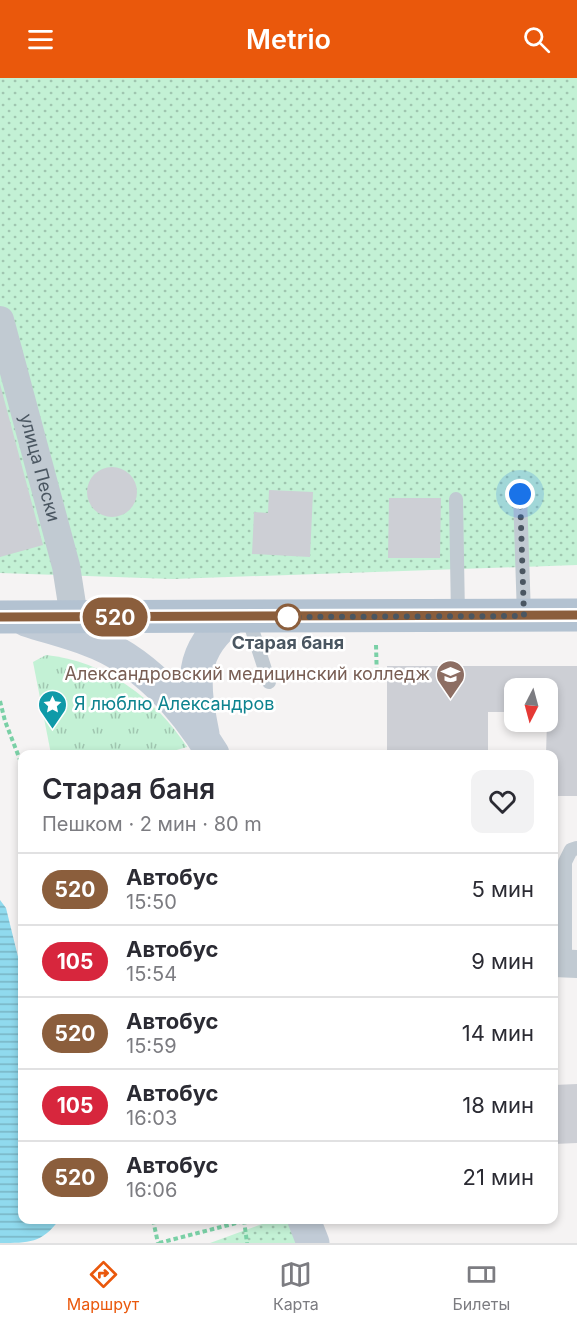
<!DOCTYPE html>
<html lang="ru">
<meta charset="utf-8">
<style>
:root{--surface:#fff;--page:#f2f2f3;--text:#2b2b33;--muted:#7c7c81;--line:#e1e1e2;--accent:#ea580c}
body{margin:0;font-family:Inter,sans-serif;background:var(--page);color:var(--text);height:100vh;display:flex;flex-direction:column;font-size:22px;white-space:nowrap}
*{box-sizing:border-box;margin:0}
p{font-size:20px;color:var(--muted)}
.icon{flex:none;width:33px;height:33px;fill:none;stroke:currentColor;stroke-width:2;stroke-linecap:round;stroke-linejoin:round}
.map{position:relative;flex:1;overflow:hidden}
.drawer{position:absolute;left:18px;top:672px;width:540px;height:474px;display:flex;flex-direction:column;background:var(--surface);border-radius:12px;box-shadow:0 3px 9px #0003}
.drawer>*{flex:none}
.badge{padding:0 12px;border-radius:20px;font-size:21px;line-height:39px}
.needle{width:39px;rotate:186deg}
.fabs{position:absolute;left:504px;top:600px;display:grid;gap:12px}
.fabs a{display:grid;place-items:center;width:54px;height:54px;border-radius:12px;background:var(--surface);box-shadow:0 3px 9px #0003;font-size:30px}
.you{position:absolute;width:30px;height:30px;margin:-15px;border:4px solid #fff;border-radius:50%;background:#1a73e8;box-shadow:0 0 0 9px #1a73e833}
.map>.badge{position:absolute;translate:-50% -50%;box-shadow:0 0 0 3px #fff}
.round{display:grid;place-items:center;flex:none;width:63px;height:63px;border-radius:12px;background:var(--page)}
.head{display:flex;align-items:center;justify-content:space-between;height:102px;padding:0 24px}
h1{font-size:28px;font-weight:600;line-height:45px}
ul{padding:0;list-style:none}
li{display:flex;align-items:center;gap:18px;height:72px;padding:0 24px;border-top:2px solid var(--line)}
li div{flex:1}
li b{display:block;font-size:22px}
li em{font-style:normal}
li .badge{min-width:66px;font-weight:700;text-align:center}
header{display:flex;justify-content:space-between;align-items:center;height:78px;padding:0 24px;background:var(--accent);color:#fff;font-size:27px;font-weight:600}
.tabs{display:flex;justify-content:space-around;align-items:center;height:84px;border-top:2px solid var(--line);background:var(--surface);font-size:16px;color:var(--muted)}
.tabs a{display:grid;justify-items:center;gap:3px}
.tabs .selected{color:var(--accent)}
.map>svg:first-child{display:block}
.grass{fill:url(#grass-tufts)}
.park{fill:url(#park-dots)}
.water{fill:url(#water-rules)}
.building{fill:#cdcfd5}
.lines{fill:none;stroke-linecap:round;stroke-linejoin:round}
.path{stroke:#7ad0a6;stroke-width:4;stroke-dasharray:4.5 3;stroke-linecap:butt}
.lane{stroke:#c1cad2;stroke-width:14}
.street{stroke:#c1cad2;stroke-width:28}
.secondary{stroke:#c1cbd6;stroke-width:33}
.primary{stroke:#b3c2d1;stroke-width:33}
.line-casing{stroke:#fff;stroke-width:14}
.line{stroke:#8b5e3c;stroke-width:9}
.walk{stroke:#4a5661;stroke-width:6;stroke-dasharray:0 10.8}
.stop-dot{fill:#fff;stroke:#8b5e3c;stroke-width:3}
.labels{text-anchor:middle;stroke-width:5;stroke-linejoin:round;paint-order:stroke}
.street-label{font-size:18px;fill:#4a5661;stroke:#fff}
.stop-label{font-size:18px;font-weight:bold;fill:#4a5661;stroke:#fff}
.education-label{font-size:18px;fill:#785e54;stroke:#fff;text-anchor:end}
.culture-label{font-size:18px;fill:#0d838f;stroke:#fff;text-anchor:start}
</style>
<header><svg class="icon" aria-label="menu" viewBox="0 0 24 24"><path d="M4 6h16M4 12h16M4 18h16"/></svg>Metrio<svg class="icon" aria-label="search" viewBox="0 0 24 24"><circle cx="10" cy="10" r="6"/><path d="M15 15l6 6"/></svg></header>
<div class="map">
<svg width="577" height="1165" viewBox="0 0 577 1165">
<defs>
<pattern id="grass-tufts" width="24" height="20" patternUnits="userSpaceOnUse" patternTransform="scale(1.5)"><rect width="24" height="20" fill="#c3f1d5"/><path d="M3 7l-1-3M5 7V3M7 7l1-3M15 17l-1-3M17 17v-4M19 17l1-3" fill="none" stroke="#a0c6b0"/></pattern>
<pattern id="park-dots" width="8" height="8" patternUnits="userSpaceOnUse" patternTransform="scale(1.5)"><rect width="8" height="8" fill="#c3f1d5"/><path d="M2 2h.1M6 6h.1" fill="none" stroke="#a0c6b0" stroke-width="1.8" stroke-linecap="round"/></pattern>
<pattern id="water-rules" width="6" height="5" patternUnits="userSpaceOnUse" patternTransform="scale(1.5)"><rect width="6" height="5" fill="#90daee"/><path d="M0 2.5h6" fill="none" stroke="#78b4c4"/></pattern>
</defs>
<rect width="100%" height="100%" fill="#f5f3f3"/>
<path class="grass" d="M46,577C105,583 155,620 187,669L163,676H51L33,584Z"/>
<path class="park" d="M0,0H577V487L173,501L0,495Z
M273,1142H287L296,1165H210Z"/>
<path class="water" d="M0,822L6,830L22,895V1142H59C42,1165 29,1165 0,1165Z"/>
<path class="building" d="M0,306L43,467L0,479Z
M87 414a25 25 0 1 1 50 0a25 25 0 1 1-50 0Z
M269,412L313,414L310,479L252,476L254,434L268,435Z
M389,420H441L440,480H388Z
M387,588H577V718H554V676H546L548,610H514V634H488V676H387Z
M577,1006V1065L554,1066V1007Z"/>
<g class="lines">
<path class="path" d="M376,567L377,603
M0,623L5,643L22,687
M153,1142L158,1165
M244,1142L247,1165
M159,1165L248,1142"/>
<path class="lane" d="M520,416L524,538
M456,421L458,538
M248,539L269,604
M565,886V784L571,772L577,770"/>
<g class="street">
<path id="s1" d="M0,242L66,488L74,539"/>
<path d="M554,885L577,886"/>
</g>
<path class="secondary" d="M26,542C47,549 68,554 89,562C142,581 184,628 213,676
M203,656C193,606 188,572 233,539
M304,1142L313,1165"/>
<path class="primary" d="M0,539L577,537"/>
</g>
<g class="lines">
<defs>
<path id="line" d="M0,539L577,537"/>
</defs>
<use href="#line" class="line-casing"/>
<use href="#line" class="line"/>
<path class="walk" d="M288,539L524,538L520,416"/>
</g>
<defs>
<symbol id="university-pin" viewBox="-11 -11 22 30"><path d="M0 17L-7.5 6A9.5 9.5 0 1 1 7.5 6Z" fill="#8d6e63" stroke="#fff"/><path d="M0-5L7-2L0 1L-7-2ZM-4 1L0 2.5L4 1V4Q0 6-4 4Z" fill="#fff"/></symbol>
<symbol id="sight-pin" viewBox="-11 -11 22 30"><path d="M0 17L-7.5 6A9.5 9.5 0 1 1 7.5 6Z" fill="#0f9aa8" stroke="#fff"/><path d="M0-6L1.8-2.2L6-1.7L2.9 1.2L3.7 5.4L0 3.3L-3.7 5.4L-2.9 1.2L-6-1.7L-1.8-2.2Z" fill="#fff"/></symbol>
</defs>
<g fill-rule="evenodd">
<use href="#university-pin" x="434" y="580" width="33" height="45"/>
<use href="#sight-pin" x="36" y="610" width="33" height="45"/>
</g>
<circle class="stop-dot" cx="288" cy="539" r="12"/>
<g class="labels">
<g class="street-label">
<text dy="6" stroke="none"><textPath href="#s1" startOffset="153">улица Пески</textPath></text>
</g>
<g class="stop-label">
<text x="288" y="571">Старая баня</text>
</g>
<g class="education-label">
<text x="430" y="602">Александровский медицинский колледж</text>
</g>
<g class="culture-label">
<text x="74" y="632">Я люблю Александров</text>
</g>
</g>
</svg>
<div class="fabs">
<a><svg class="needle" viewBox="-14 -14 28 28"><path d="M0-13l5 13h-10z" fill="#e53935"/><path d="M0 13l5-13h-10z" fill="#7c7c81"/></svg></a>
</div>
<div class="you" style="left:520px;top:416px"></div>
<b class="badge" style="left:115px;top:539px;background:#8b5e3c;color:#fff">520</b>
<section class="drawer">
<div class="head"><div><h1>Старая баня</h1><p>Пешком · 2 мин · 80 m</p></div><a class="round"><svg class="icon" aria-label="heart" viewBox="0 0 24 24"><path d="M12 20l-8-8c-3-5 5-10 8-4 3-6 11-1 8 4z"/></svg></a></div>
<ul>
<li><span class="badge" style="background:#8b5e3c;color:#fff">520</span><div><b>Автобус</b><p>15:50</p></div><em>5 мин</em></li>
<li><span class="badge" style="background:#d7263d;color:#fff">105</span><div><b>Автобус</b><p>15:54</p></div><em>9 мин</em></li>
<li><span class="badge" style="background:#8b5e3c;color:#fff">520</span><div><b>Автобус</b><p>15:59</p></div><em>14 мин</em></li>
<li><span class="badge" style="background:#d7263d;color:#fff">105</span><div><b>Автобус</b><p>16:03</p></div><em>18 мин</em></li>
<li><span class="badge" style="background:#8b5e3c;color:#fff">520</span><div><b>Автобус</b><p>16:06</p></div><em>21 мин</em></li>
</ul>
</section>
</div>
<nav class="tabs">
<a class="selected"><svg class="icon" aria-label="directions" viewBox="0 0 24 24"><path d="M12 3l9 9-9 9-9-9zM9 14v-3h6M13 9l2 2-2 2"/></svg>Маршрут</a>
<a><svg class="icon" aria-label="map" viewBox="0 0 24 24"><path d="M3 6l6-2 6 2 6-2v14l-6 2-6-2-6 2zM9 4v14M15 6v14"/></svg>Карта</a>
<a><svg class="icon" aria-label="tickets" viewBox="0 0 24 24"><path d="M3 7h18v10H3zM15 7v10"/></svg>Билеты</a>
</nav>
